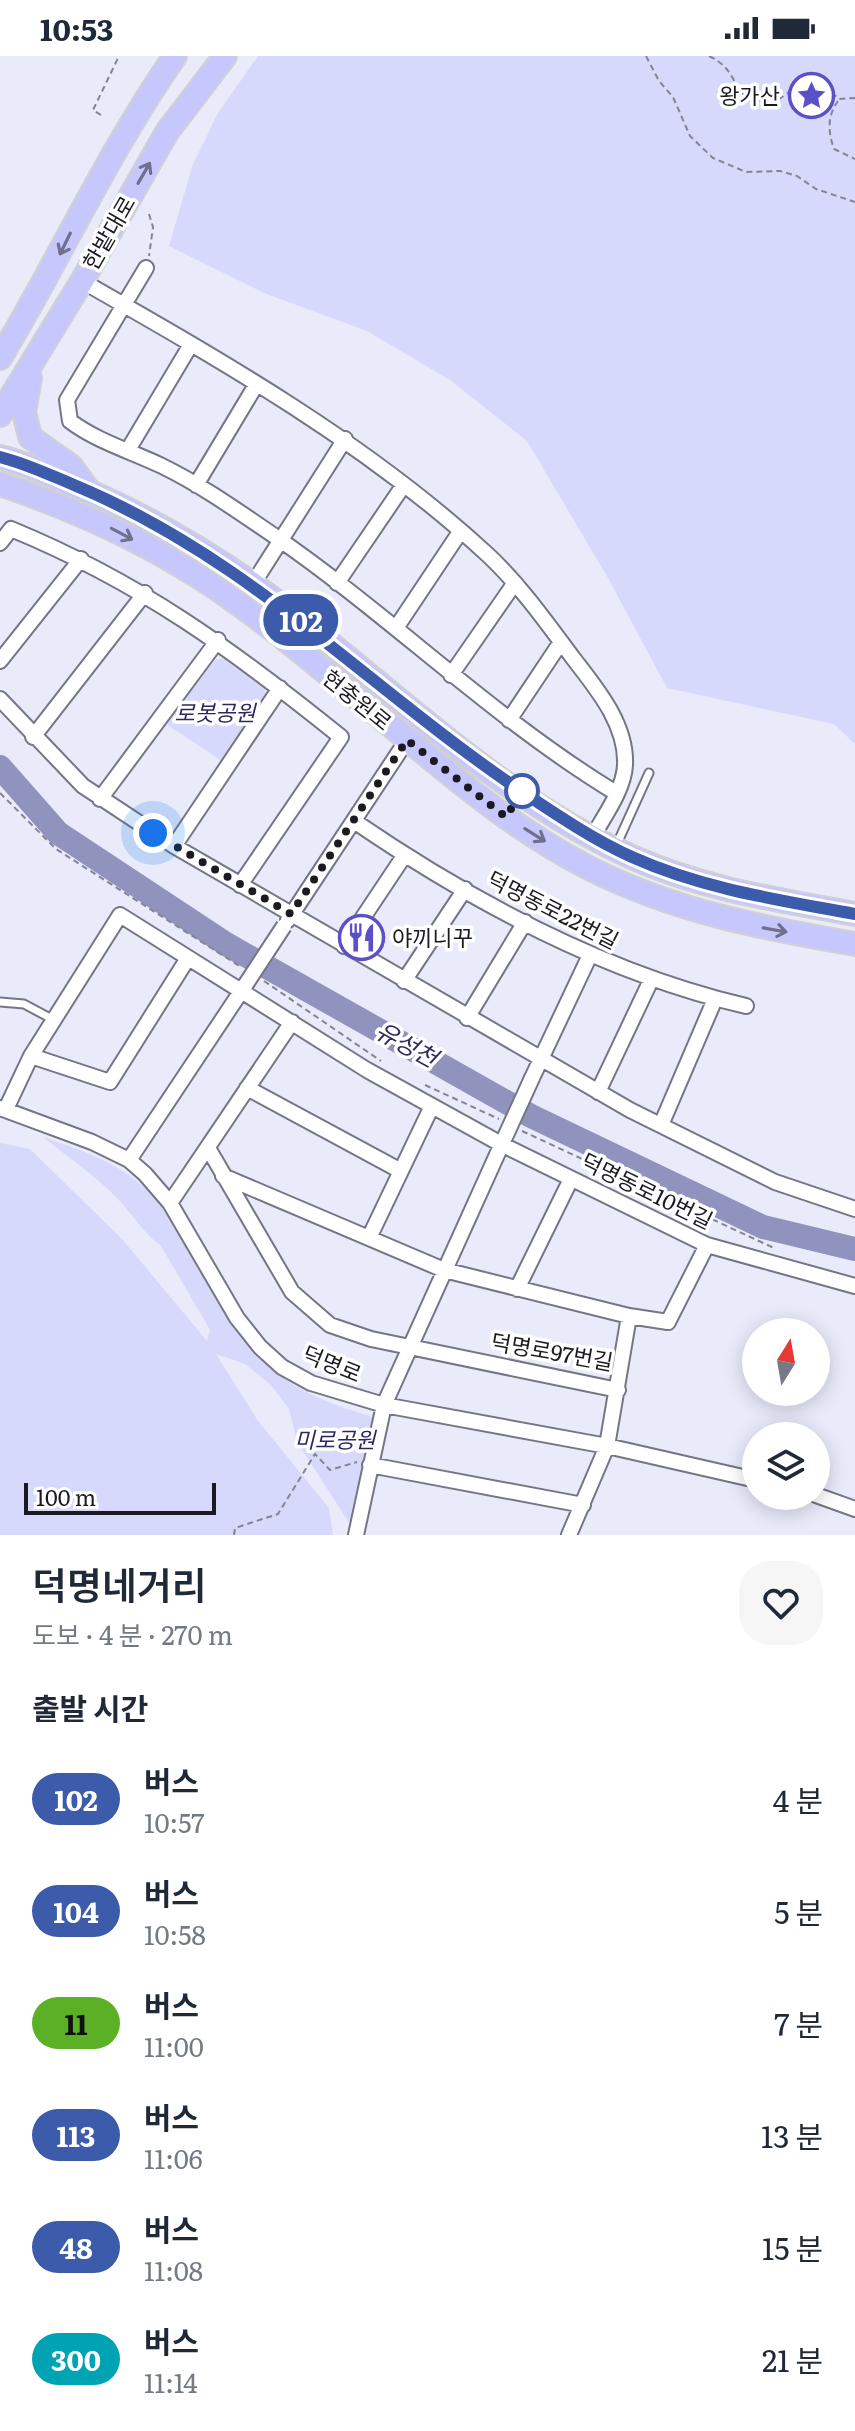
<!DOCTYPE html>
<html lang="ko">
<meta charset="utf-8">
<style>
:root{--surface:#fff;--page:#f6f6f7;--text:#1f2937;--muted:#747a83}
body{margin:0;font-family:Literata,"Noto Sans KR",serif;background:var(--page);color:var(--text);height:100vh;display:flex;flex-direction:column;font-size:30px;white-space:nowrap}
*{box-sizing:border-box;margin:0}
p{font-size:26px;color:var(--muted)}
.icon{flex:none;width:44px;height:44px;fill:none;stroke:currentColor;stroke-width:2;stroke-linecap:round;stroke-linejoin:round}
.map{position:relative;height:1479px;overflow:hidden}
.panel{display:flex;flex-direction:column;background:var(--surface);flex:1}
.panel>*{flex:none}
.badge{padding:0 16px;border-radius:26px;font-size:28px;line-height:52px}
.needle{width:52px;rotate:11deg}
.controls{position:absolute;left:742px;top:1262px;display:grid;gap:16px}
.controls a{display:grid;place-items:center;width:88px;height:88px;border-radius:50%;background:var(--surface);box-shadow:0 4px 20px #0003;font-size:40px}
.scale{position:absolute;left:24px;bottom:20px;width:192px;box-sizing:border-box;padding-left:8px;border:4px solid #1a1a20;border-top:0;font-size:22px;line-height:28px;white-space:nowrap;color:#1a1a20;-webkit-text-stroke:6px #fff;paint-order:stroke}
.you{position:absolute;width:40px;height:40px;margin:-20px;border:6px solid #fff;border-radius:50%;background:#1a73e8;box-shadow:0 0 0 12px #1a73e833}
.map>.badge{position:absolute;translate:-50% -50%;box-shadow:0 0 0 4px #fff}
h2{padding:0 32px;font-size:30px;line-height:72px}
.round{display:grid;place-items:center;flex:none;width:84px;height:84px;border-radius:32px;background:var(--page)}
.summary{display:flex;align-items:center;justify-content:space-between;height:136px;padding:0 32px}
h1{font-size:38px;font-weight:600;line-height:60px}
ul{padding:0;list-style:none}
li{display:flex;align-items:center;gap:24px;height:112px;padding:0 32px}
li div{flex:1}
li b{display:block;font-size:30px}
li em{font-style:normal}
li .badge{min-width:88px;font-weight:700;text-align:center}
.status{display:flex;justify-content:space-between;align-items:center;height:56px;padding:0 40px;background:var(--surface);direction:ltr}
.status svg{height:22px;fill:currentColor}
.map>svg:first-child{display:block}
.green{fill:#d6d9fc}
.lines{fill:none;stroke-linecap:round;stroke-linejoin:round}
.river{stroke:#9093bd;stroke-width:24}
.service-casing{stroke:#757684;stroke-width:11}
.minor-casing{stroke:#757684;stroke-width:18}
.primary-casing{stroke:#d1d1d2;stroke-width:26}
.path{stroke:#848590;stroke-width:2;stroke-dasharray:6 4;stroke-linecap:butt}
.service{stroke:#fff;stroke-width:7}
.minor{stroke:#fff;stroke-width:14}
.primary{stroke:#c6c7fd;stroke-width:22}
.minor-bridge-casing{stroke:#757684;stroke-width:18;stroke-linecap:butt}
.minor-bridge{stroke:#fff;stroke-width:14}
.oneway{stroke:#70708e}
.line-casing{stroke:#fff;stroke-width:18}
.line{stroke:#3d5bab;stroke-width:12}
.walk{stroke:#1a1a20;stroke-width:8;stroke-dasharray:0 14.4}
.stop-dot{fill:#fff;stroke:#3d5bab;stroke-width:4}
.labels{text-anchor:middle;stroke-width:7;stroke-linejoin:round;paint-order:stroke}
.poi-label{font-size:22px;fill:#1a1a20;stroke:#fff;text-anchor:end}
.street-label{font-size:22px;fill:#1a1a20;stroke:#fff}
.park-label{font-size:22px;font-style:italic;fill:#2a285d;stroke:#fff}
.water-label{font-size:24px;font-style:italic;fill:#2e2c62;stroke:#fff}
</style>
<div class="status"><b>10:53</b><svg viewBox="0 0 49 12"><path d="M0 12V9h3v3zM5 12V6h3v6zM10 12V3h3v9zM15 12V0h3v12zM26 1h20v11H26zM47 4h2v5h-2z"/></svg></div>
<div class="map">
<svg width="855" height="1479" viewBox="0 0 855 1479">
<rect width="100%" height="100%" fill="#e9ebfb"/>
<path class="green" d="M258,0H855V688L834,668L667,632L608,522L527,385L450,324L367,275L264,237L169,190L193,108L218,57Z
M229,601L265,630L266,641L222,705L166,668L215,604Z
M43,1081C77,1093 114,1104 141,1129C163,1148 176,1174 190,1199C245,1291 261,1328 370,1360L373,1364L352,1471L297,1386L289,1353L271,1329L245,1308L216,1298L258,1365L329,1452L333,1479H0V1087L30,1093L122,1183L207,1285L210,1274L161,1190C143,1177 131,1156 115,1140C93,1118 67,1100 43,1081Z"/>
<g class="lines">
<path class="river" d="M0,711L58,777L226,888L531,1060L763,1171L855,1193"/>
<defs>
<path id="service" d="M616,790L649,717
M0,946L24,948L54,964"/>
<path id="minor" d="M146,212L67,344L70,365C96,385 133,396 162,410C203,430 239,456 276,481C393,562 494,663 616,737
M82,225C224,306 368,388 488,499C520,529 547,567 573,602C596,632 627,668 625,709C624,733 605,759 593,780
M128,394L190,290
M196,429L256,329
M0,487L11,473C140,526 233,594 341,681L240,829
M337,527L403,430
M253,528L345,383
M396,572L460,476
M0,605L81,503
M451,619L514,528
M0,643L83,730L174,790L630,1054L775,1126L855,1153
M509,664L561,586
M33,681L145,537
M100,743L218,584
M354,765C474,847 605,917 746,950
M174,790L280,632
M288,864L407,684
M344,890L404,800
M404,925L465,833
M467,962L525,866
M31,1000L110,1026L188,902
M532,1022L590,899
M247,1032L401,1115
M598,1036L651,924
M0,1052L92,1086L129,1104L145,1118L170,1147L237,1262L260,1291L282,1311L311,1327L384,1349L607,1390L756,1424
M6,1053L31,1000L120,859L367,1014L501,1088L707,1189L855,1230
M661,1069L715,943
M208,1092L292,1236L330,1269L371,1283L618,1334
M129,1104L246,928
M223,1120L444,1214L629,1260L668,1266L707,1189
M170,1147L292,966
M369,1182L431,1052
M517,1233L571,1123
M370,1409L583,1449
M816,1439L855,1453
M356,1479L384,1349L505,1081
M569,1479L607,1390L629,1260"/>
<path id="primary" d="M0,302C60,202 108,96 175,0
M30,322L24,356L30,381L71,410L89,435
M0,359L82,225L167,76L225,0
M0,401C25,407 50,419 74,429C153,462 225,505 293,558C402,642 504,744 632,801C703,833 779,844 855,858
M0,428C62,449 120,474 176,507C246,547 316,609 379,660C445,714 512,773 589,812C673,855 763,872 855,888"/>
</defs>
<use href="#service" class="service-casing"/>
<use href="#minor" class="minor-casing"/>
<use href="#primary" class="primary-casing"/>
<path class="path" d="M646,0L659,25L673,41L690,80L713,102L746,116L780,115L797,120L816,133L855,146
M709,0C737,13 732,34 749,42C756,46 766,44 775,46L799,29L820,39L832,37L839,43L855,42
M838,45C827,60 828,76 834,93L855,103
M101,59L93,54L119,0
M149,158L153,171L149,200
M0,737L56,793L241,911
M264,925L381,1005
M425,1029L499,1063
M522,1075L774,1192
M234,1479L235,1472L278,1458L315,1398L330,1414L357,1406"/>
<use href="#service" class="service"/>
<use href="#minor" class="minor"/>
<use href="#primary" class="primary"/>
<defs>
<path id="minor-bridge" d="M246,928L284,870
M506,1079L532,1022"/>
</defs>
<use href="#minor-bridge" class="minor-bridge-casing"/>
<use href="#minor-bridge" class="minor-bridge"/>
</g>
<defs><path id="oneway-shaft" d="M-6 0H5M1.5-3L5.5 0L1.5 3" fill="none" stroke-width="1.6" stroke-linecap="round" stroke-linejoin="round" transform="scale(2)"/></defs>
<g class="oneway">
<use href="#oneway-shaft" transform="translate(144 117) rotate(-60)"/>
<use href="#oneway-shaft" transform="translate(65 188) rotate(116)"/>
<use href="#oneway-shaft" transform="translate(122 478) rotate(28)"/>
<use href="#oneway-shaft" transform="translate(535 779) rotate(32)"/>
<use href="#oneway-shaft" transform="translate(775 874) rotate(10)"/>
</g>
<g class="lines">
<defs>
<path id="line" d="M0,401C25,407 50,419 74,429C248,501 365,629 518,733C554,757 592,783 632,801C703,833 779,844 855,858"/>
</defs>
<use href="#line" class="line-casing"/>
<use href="#line" class="line"/>
<path class="walk" d="M153,777L291,858L407,684L506,761L522,735"/>
</g>
<defs>
<symbol id="sight-ring" viewBox="-11 -11 22 22"><circle r="9.5" fill="#fff" stroke="#5a50c8" stroke-width="1.5"/><path d="M0-6L1.8-2.2L6-1.7L2.9 1.2L3.7 5.4L0 3.3L-3.7 5.4L-2.9 1.2L-6-1.7L-1.8-2.2Z" fill="#5a50c8"/></symbol>
<symbol id="restaurant-ring" viewBox="-11 -11 22 22"><circle r="9.5" fill="#fff" stroke="#5a50c8" stroke-width="1.5"/><path d="M-5-6h1v4h1v-4h1v4h1v-4h1v5L-1.5 .5V6h-2V.5L-5-1ZM5-6V6H3V1.5H1.5Q1.5-4 5-6Z" fill="#5a50c8"/></symbol>
</defs>
<g fill-rule="evenodd">
<use href="#sight-ring" x="786" y="14" width="51" height="51"/>
<use href="#restaurant-ring" x="336" y="856" width="51" height="51"/>
</g>
<circle class="stop-dot" cx="522" cy="735" r="16"/>
<g class="labels">
<g class="poi-label">
<text x="780" y="48">왕가산</text>
<text x="392" y="890" text-anchor="start">야끼니꾸</text>
</g>
<g class="street-label">
<text transform="translate(109 177) rotate(-60)" y="8">한밭대로</text>
<text transform="translate(357 644) rotate(39)" y="8">현충원로</text>
<text transform="translate(553 854) rotate(27)" y="8">덕명동로22번길</text>
<text transform="translate(647 1135) rotate(26)" y="8">덕명동로10번길</text>
<text transform="translate(552 1296) rotate(10)" y="8">덕명로97번길</text>
<text transform="translate(332 1308) rotate(22)" y="8">덕명로</text>
</g>
<g class="park-label">
<text x="215" y="665">로봇공원</text>
<text x="335" y="1392">미로공원</text>
</g>
<g class="water-label">
<text transform="translate(406 989) rotate(29)" y="8">유성천</text>
</g>
</g>
</svg>
<div class="controls">
<a><svg class="needle" viewBox="-14 -14 28 28"><path d="M0-13l5 13h-10z" fill="#e53935"/><path d="M0 13l5-13h-10z" fill="#747a83"/></svg></a>
<a><svg class="icon" aria-label="layers" viewBox="0 0 24 24"><path d="M12 4l9 5-9 5-9-5zM3 14l9 5 9-5"/></svg></a>
</div>
<div class="scale">100 m</div>
<div class="you" style="left:153px;top:777px"></div>
<b class="badge" style="left:301px;top:564px;background:#3d5bab;color:#fff">102</b>
</div>
<section class="panel">
<div class="summary"><div><h1>덕명네거리</h1><p>도보 · 4 분 · 270 m</p></div><a class="round"><svg class="icon" aria-label="heart" viewBox="0 0 24 24"><path d="M12 20l-8-8c-3-5 5-10 8-4 3-6 11-1 8 4z"/></svg></a></div>
<h2>출발 시간</h2>
<ul>
<li><span class="badge" style="background:#3d5bab;color:#fff">102</span><div><b>버스</b><p>10:57</p></div><em>4 분</em></li>
<li><span class="badge" style="background:#3d5bab;color:#fff">104</span><div><b>버스</b><p>10:58</p></div><em>5 분</em></li>
<li><span class="badge" style="background:#5bb025;color:#111">11</span><div><b>버스</b><p>11:00</p></div><em>7 분</em></li>
<li><span class="badge" style="background:#3d5bab;color:#fff">113</span><div><b>버스</b><p>11:06</p></div><em>13 분</em></li>
<li><span class="badge" style="background:#3d5bab;color:#fff">48</span><div><b>버스</b><p>11:08</p></div><em>15 분</em></li>
<li><span class="badge" style="background:#00a3b4;color:#fff">300</span><div><b>버스</b><p>11:14</p></div><em>21 분</em></li>
</ul>
</section>
